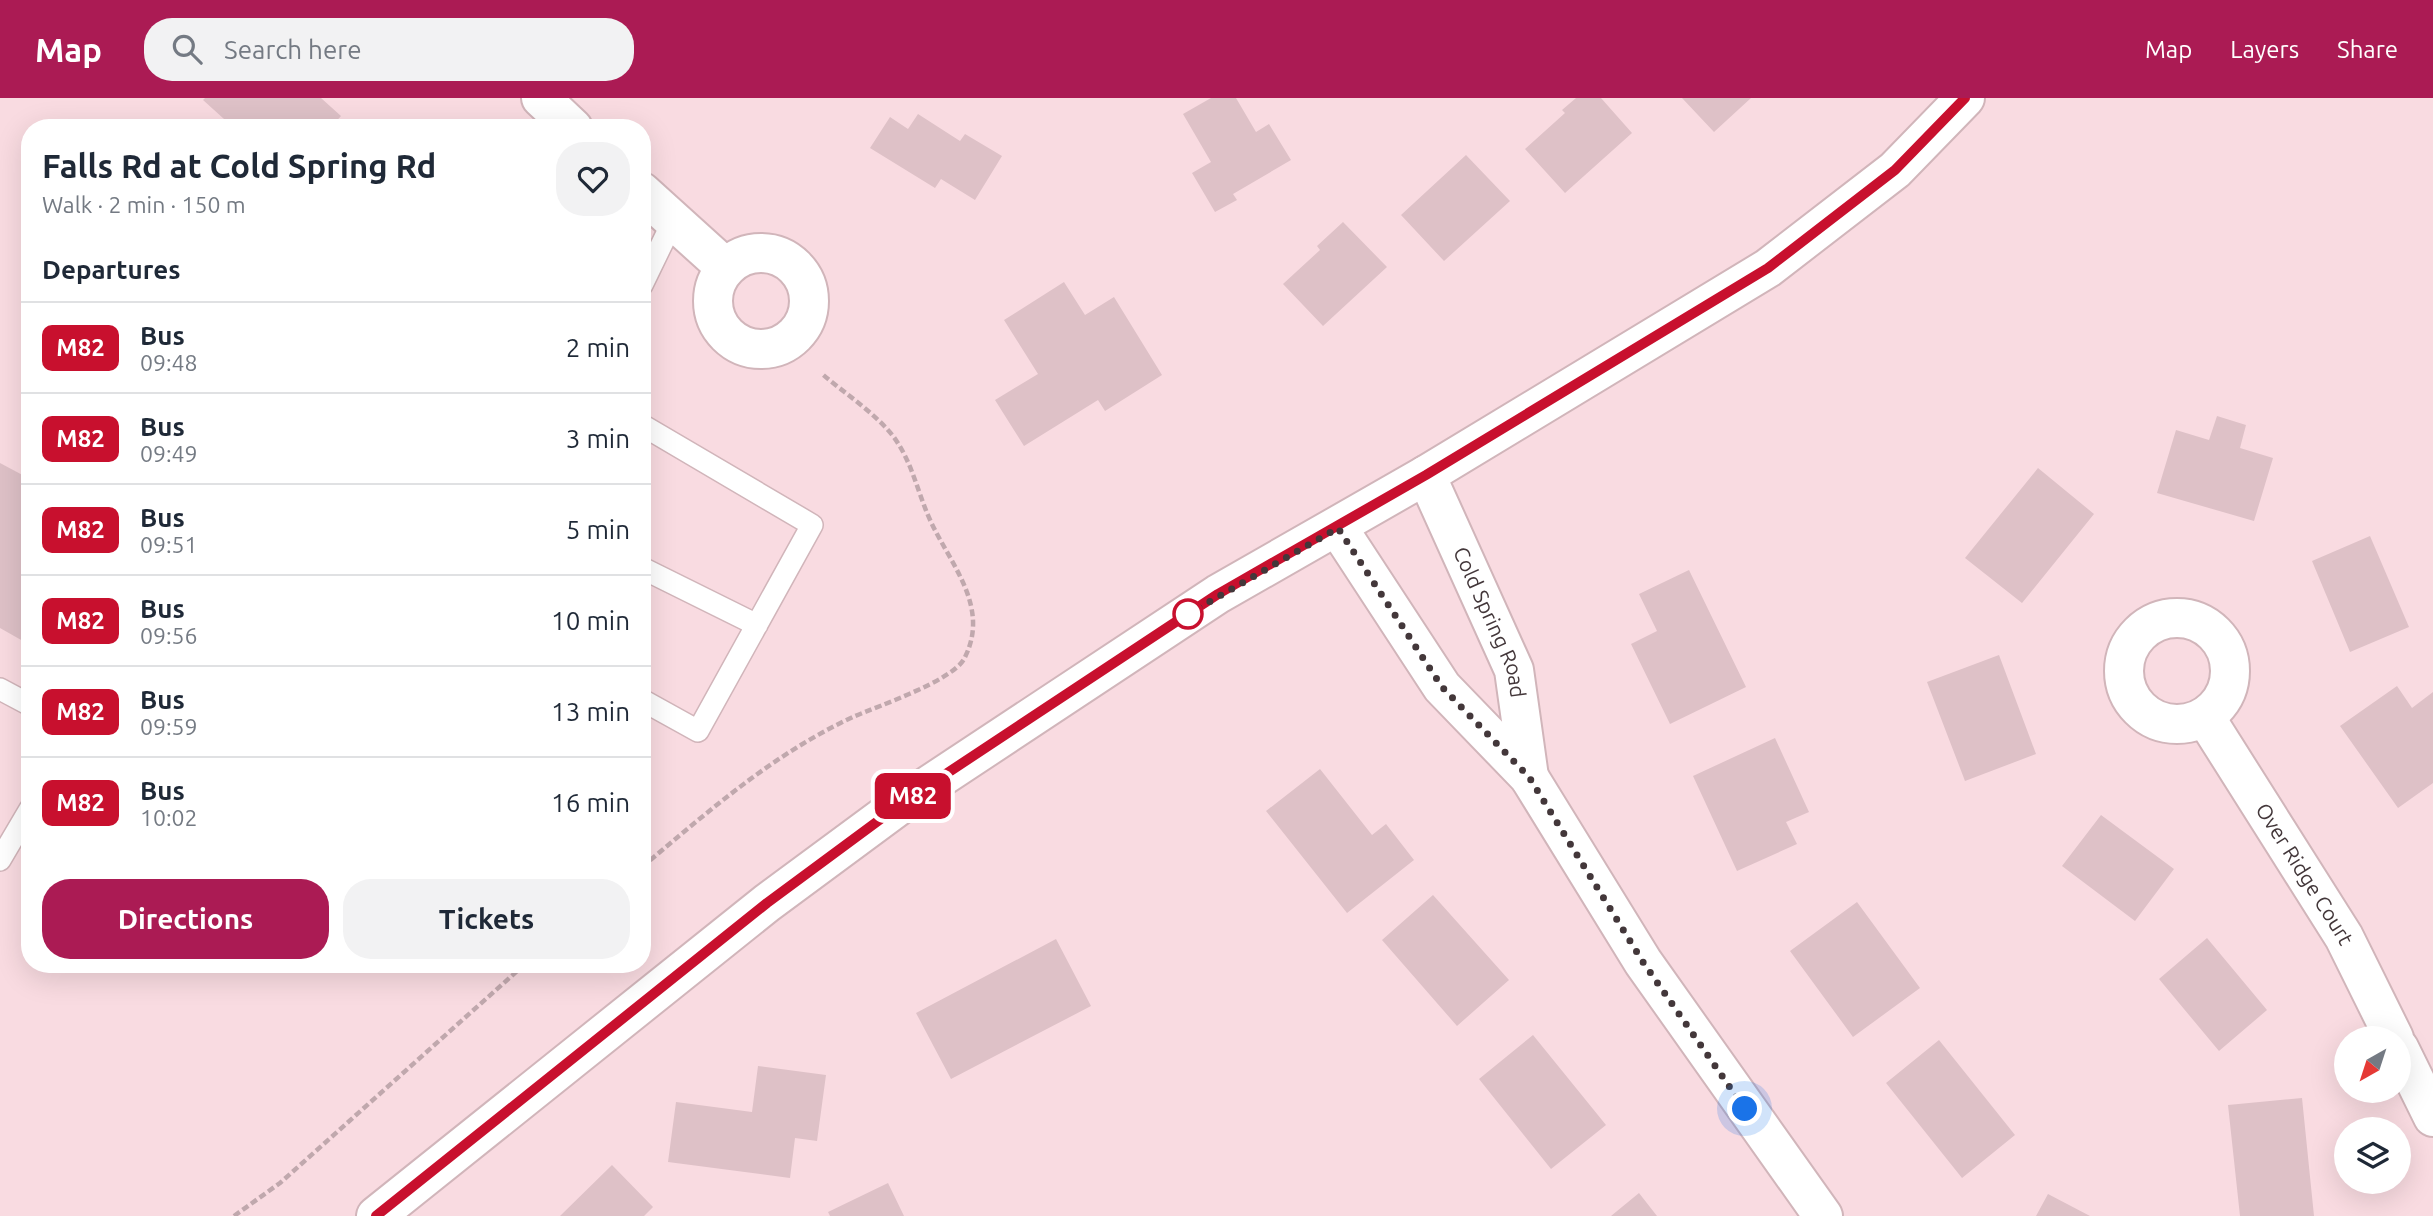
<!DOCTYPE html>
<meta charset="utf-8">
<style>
:root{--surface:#fff;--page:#f2f2f3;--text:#1f2937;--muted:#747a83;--line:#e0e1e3;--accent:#ab1b54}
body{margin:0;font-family:Ubuntu,sans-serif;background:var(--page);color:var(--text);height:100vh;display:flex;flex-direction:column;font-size:26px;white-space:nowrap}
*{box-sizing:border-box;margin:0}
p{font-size:23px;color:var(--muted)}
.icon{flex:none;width:38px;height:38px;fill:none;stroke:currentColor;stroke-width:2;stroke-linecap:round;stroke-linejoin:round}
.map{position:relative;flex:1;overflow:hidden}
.drawer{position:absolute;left:21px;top:21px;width:630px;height:854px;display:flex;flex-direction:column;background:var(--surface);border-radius:28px;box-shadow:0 7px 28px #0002}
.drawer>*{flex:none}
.badge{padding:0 14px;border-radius:10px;font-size:24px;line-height:46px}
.needle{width:46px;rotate:219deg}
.fabs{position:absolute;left:2334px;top:928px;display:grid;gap:14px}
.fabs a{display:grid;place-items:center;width:77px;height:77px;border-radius:50%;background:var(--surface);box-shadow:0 7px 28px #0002;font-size:35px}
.you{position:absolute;width:35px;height:35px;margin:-18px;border:5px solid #fff;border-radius:50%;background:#1a73e8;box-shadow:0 0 0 10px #1a73e833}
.map>.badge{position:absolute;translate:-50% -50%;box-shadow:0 0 0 4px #fff}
h2{padding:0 21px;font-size:26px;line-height:63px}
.round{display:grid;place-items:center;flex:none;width:74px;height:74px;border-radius:28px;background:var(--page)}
.overview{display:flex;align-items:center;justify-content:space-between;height:119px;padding:0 21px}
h1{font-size:33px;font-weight:700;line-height:52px}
.button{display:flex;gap:14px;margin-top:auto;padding:14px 21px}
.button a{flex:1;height:80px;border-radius:28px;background:var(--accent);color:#fff;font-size:28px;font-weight:700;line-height:80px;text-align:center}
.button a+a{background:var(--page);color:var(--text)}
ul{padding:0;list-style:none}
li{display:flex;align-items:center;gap:21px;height:91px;padding:0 21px;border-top:2px solid var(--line)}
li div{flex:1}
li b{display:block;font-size:26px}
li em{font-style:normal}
li .badge{min-width:77px;font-weight:700;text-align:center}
header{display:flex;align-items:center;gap:42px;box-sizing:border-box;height:98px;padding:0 35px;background:var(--accent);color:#fff}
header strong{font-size:33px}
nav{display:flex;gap:38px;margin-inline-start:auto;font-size:24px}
.search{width:490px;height:63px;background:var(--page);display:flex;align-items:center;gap:18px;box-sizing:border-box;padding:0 24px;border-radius:28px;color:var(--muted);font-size:26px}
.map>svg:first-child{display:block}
.building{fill:#dec1c7}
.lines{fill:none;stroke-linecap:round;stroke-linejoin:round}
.lane-casing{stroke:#d1b5ba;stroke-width:24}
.street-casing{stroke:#d1b5ba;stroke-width:42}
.primary-casing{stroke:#d1b5ba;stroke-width:42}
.path{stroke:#c0a8ad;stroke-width:4.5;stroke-dasharray:7 3.5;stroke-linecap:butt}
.lane{stroke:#fff;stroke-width:21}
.street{stroke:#fff;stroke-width:38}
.primary{stroke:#fff;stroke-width:38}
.line-casing{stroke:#fff;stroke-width:16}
.line{stroke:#c8102e;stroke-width:10}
.walk{stroke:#43373a;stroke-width:7;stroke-dasharray:0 12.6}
.stop-dot{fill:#fff;stroke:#c8102e;stroke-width:3.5}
.labels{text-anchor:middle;stroke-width:7;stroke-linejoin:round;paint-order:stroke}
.street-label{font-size:21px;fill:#43373a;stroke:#feecef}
</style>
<header>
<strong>Map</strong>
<div class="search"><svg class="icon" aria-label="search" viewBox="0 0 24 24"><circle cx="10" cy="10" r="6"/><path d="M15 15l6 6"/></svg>Search here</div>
<nav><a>Map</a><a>Layers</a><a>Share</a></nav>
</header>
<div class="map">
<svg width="2433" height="1118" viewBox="0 0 2433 1118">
<rect width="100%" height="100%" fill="#f9dbe1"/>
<path class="building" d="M205,0H321L341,18L330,30H234L203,2Z
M1211,0H1236L1256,34L1269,26L1291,62L1233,96L1237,102L1215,114L1192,75L1211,64L1183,16Z
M1576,0H1601L1632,35L1565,95L1525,51L1565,15L1562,12Z
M1682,0H1751L1714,34Z
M918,16L960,43L965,36L1002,58L975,102L941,81L935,90L870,50L890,19L908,31Z
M1466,57L1510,103L1444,163L1401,117Z
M1343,124L1387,169L1323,228L1283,186L1320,152L1317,148Z
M1064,184L1085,217L1114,199L1162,277L1105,313L1098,302L1024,348L995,302L1038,276L1004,222Z
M2217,318L2246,327L2240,350L2273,360L2254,423L2157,395L2176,332L2209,342Z
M0,365L30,381V547L0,530Z
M2038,370L2094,416L2022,505L1965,460Z
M2370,438L2409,529L2350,554L2312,463Z
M1689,472L1746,589L1670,626L1631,546L1657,533L1639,496Z
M1999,557L2036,656L1965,683L1927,584Z
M2397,588L2412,610L2433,594V685L2398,710L2340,628Z
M1775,640L1809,714L1786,724L1797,746L1737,773L1693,678Z
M1320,671L1372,737L1386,726L1414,762L1347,815L1266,713Z
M2101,717L2174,771L2135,823L2062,768Z
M1433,797L1509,882L1457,928L1382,842Z
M1857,804L1920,890L1853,939L1790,853Z
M2207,840L2267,912L2219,953L2159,881Z
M1056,841L1091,908L951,981L916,915Z
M1533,937L1606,1027L1551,1071L1479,981Z
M1939,942L2015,1037L1962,1080L1886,985Z
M758,968L826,977L817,1043L795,1040L790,1080L668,1064L676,1004L752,1014Z
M2302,1000L2314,1118H2240L2228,1007Z
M612,1067L653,1109L644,1118H560Z
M888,1085L904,1118H830L828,1114Z
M1639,1095L1657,1118H1611Z
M2048,1096L2090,1118H2036Z"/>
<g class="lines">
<defs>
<path id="lane" d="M642,187L673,123
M642,327L812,427L698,633L642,602
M642,470L757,527
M0,591L30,607
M0,762L30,711"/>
<g id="street">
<path d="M541,0L573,30"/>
<path d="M642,94L726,170"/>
<circle cx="761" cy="203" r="48"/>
<path id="s1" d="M1426,377L1514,572L1529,679"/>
<path d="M1338,430L1442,589L1529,679L1643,864L1823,1118"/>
<circle cx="2177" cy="573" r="53"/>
<path id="s2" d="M2205,619L2344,839L2394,940"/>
<path d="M2399,950L2433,1019"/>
</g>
<path id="primary" d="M376,1118L767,805L905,703L1218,496L1426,377L1768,170L1895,72L1965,0"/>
</defs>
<use href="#lane" class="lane-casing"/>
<use href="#street" class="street-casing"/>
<use href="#primary" class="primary-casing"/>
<path class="path" d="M642,769C709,713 773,656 853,619C878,608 952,583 964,561C991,510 951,467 931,424C917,394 913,365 893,338C874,314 844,295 821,275
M234,1118L280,1085L525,866"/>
<use href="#lane" class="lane"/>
<use href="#street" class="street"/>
<use href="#primary" class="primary"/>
</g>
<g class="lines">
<defs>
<path id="line" d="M376,1118L767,805L905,703L1218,496L1426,377L1768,170L1895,72L1965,0"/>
</defs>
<use href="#line" class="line-casing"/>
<use href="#line" class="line"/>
<path class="walk" d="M1188,516L1338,430L1442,589L1529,679L1643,864L1745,1011"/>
</g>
<circle class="stop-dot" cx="1188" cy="516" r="14"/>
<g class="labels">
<g class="street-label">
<text dy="7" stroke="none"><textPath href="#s1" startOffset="161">Cold Spring Road</textPath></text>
<text dy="7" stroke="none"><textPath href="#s2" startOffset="186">Over Ridge Court</textPath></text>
</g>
</g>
</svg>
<div class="fabs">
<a><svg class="needle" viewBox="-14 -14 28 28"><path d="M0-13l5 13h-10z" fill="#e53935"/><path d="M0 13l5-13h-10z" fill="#747a83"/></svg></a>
<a><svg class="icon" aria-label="layers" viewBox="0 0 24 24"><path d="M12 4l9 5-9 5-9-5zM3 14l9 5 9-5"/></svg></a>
</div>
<div class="you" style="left:1745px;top:1011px"></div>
<b class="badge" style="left:913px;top:698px;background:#c8102e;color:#fff">M82</b>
<section class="drawer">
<div class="overview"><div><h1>Falls Rd at Cold Spring Rd</h1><p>Walk · 2 min · 150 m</p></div><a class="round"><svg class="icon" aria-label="heart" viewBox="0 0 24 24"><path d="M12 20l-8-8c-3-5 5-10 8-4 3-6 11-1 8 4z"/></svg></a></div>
<h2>Departures</h2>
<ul>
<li><span class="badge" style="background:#c8102e;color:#fff">M82</span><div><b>Bus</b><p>09:48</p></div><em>2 min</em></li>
<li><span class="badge" style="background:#c8102e;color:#fff">M82</span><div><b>Bus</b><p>09:49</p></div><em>3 min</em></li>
<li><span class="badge" style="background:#c8102e;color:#fff">M82</span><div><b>Bus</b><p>09:51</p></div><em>5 min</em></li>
<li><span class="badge" style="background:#c8102e;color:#fff">M82</span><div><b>Bus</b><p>09:56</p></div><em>10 min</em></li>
<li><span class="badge" style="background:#c8102e;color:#fff">M82</span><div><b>Bus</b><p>09:59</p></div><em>13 min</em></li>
<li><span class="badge" style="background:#c8102e;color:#fff">M82</span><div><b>Bus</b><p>10:02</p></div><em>16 min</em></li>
</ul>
<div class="button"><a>Directions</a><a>Tickets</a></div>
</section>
</div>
